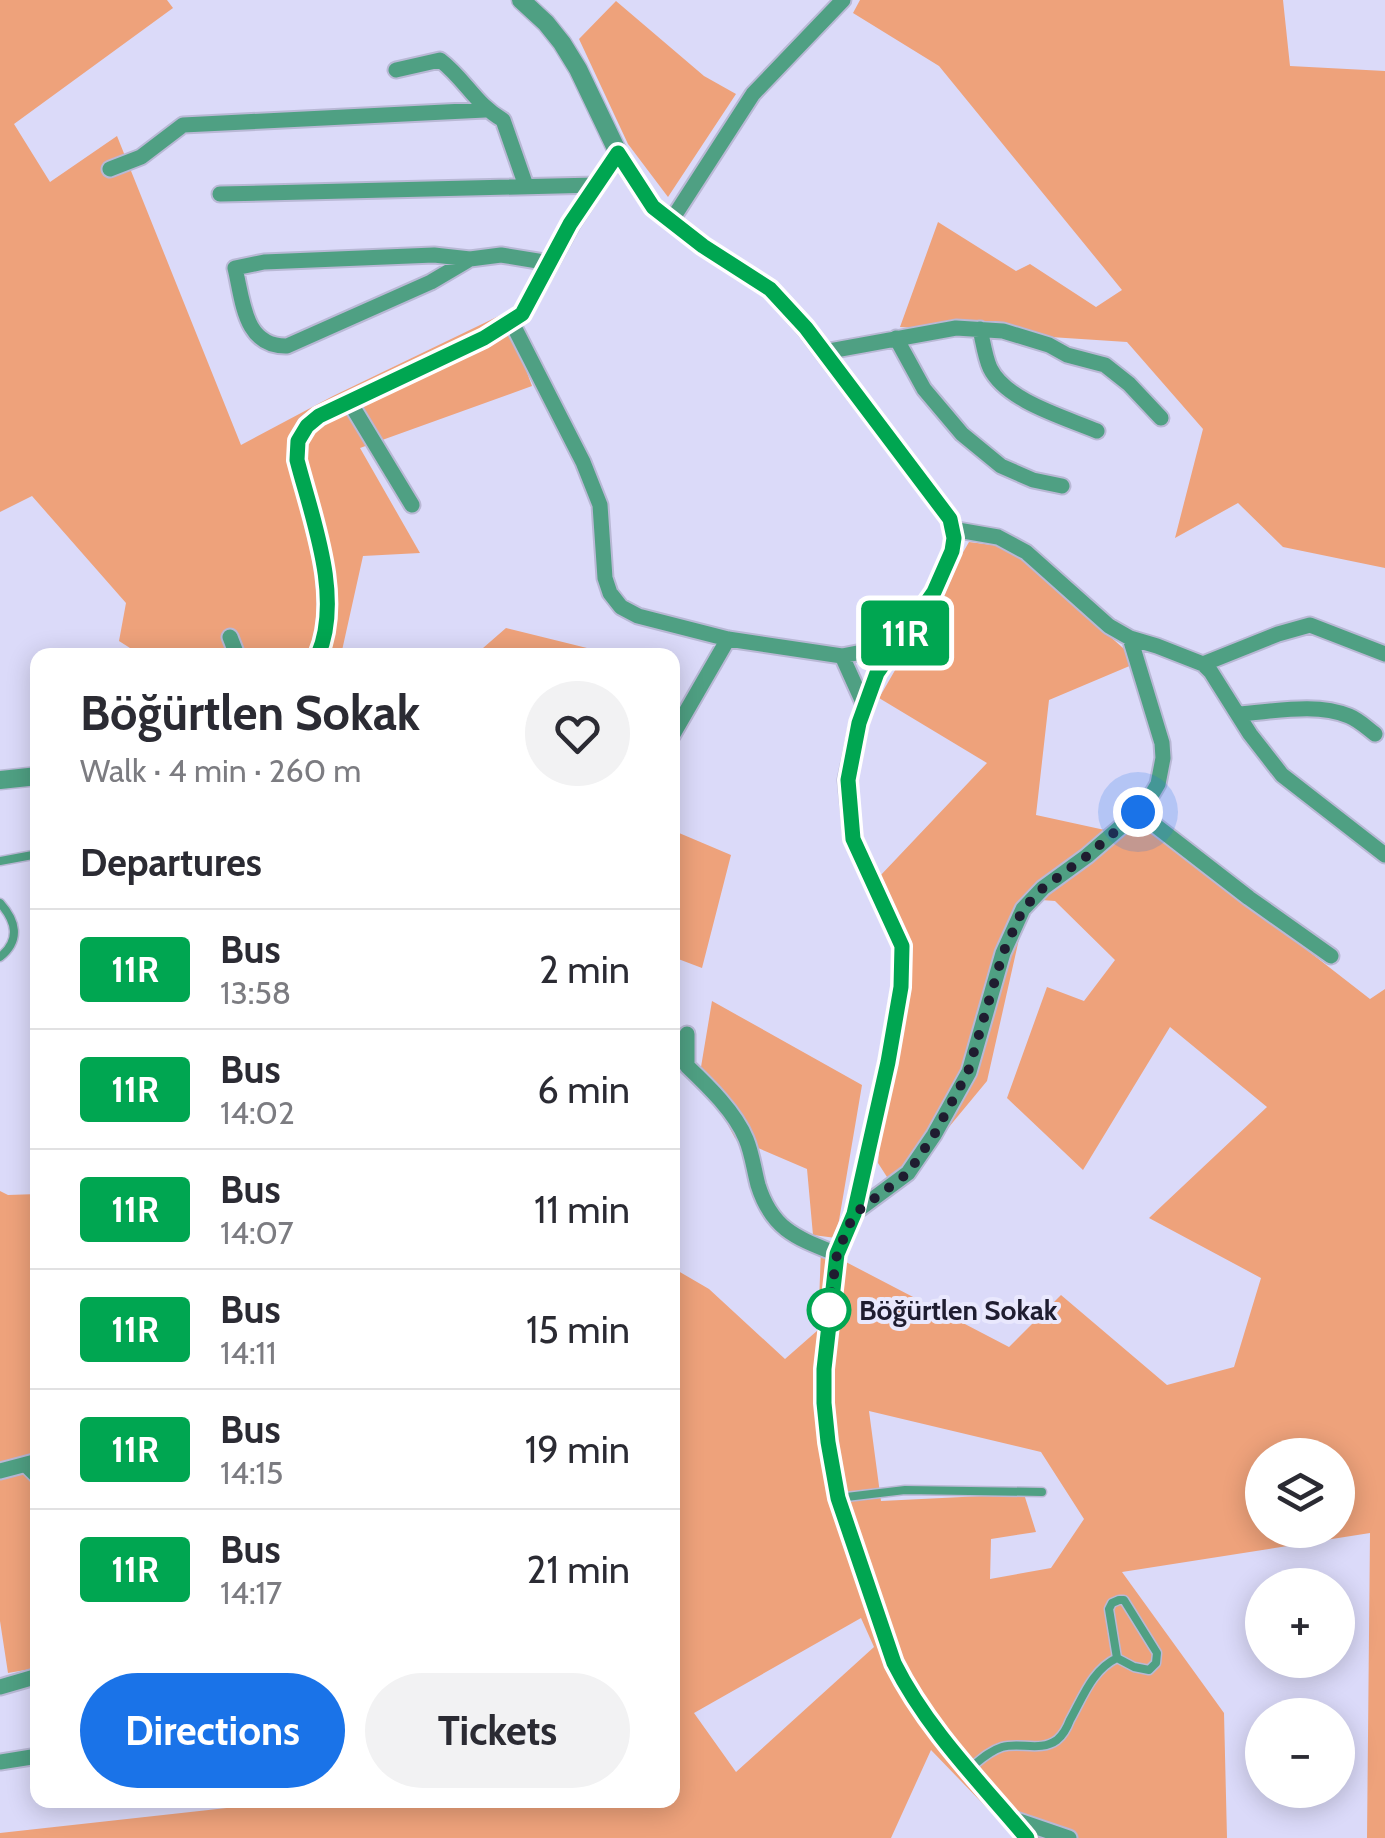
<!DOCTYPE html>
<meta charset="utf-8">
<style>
:root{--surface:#fff;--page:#f2f2f3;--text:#2b2b33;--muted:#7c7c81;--line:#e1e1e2;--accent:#1a73e8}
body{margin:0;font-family:Cabin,sans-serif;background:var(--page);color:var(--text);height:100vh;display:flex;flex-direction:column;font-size:38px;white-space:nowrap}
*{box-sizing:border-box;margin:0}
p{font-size:32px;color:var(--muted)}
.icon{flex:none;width:55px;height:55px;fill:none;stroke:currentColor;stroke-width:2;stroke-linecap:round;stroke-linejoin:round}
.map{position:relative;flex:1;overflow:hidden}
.panel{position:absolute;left:30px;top:648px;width:650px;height:1160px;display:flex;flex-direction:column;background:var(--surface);border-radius:20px;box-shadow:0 5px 25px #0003}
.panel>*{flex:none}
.badge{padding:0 20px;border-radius:8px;font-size:35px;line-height:65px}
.buttons{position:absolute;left:1245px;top:1438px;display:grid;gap:20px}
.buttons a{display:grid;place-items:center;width:110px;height:110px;border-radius:50%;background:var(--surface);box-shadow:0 5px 25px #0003;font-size:50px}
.you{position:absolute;width:50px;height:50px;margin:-25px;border:8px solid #fff;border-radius:50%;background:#1a73e8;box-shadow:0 0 0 15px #1a73e833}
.map>.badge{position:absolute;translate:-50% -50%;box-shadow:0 0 0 5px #fff}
h2{padding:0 50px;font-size:38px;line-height:90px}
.round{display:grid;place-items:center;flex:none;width:105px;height:105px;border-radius:52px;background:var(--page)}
.headline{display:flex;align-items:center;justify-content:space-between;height:170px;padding:0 50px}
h1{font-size:48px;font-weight:800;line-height:75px}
.button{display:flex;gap:20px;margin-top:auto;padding:20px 50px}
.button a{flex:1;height:115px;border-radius:60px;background:var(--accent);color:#fff;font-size:40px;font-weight:800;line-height:115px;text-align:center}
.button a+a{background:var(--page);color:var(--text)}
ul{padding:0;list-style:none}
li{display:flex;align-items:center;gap:30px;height:120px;padding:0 50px;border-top:2px solid var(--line)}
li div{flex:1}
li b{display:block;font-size:38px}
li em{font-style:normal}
li .badge{min-width:110px;font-weight:700;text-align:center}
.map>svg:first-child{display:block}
.green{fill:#eea27b;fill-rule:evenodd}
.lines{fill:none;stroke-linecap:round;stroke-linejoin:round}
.service-casing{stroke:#b9b8d5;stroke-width:11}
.minor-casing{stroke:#b9b8d5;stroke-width:19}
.tertiary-casing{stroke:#b9b8d5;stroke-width:21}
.service{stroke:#4fa083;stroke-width:8}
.minor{stroke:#4fa083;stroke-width:15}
.tertiary{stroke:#4fa083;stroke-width:18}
.line-casing{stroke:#fff;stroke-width:22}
.line{stroke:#00a651;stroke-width:15}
.walk{stroke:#1f1d30;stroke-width:10;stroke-dasharray:0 18}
.stop-dot{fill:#fff;stroke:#00a651;stroke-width:5}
.labels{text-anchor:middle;stroke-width:8;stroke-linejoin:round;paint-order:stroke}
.stop-label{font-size:28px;font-weight:bold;fill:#1f1d30;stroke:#e9e8fd;text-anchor:start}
</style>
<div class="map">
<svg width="1385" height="1838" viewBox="0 0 1385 1838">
<rect width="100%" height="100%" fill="#dbdaf9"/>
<path class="green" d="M0,0H167L173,8L14,124L50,182L117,136L241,445L333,396L505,313L532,386L360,448L420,553L363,556L341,655H141L119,641L126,603L32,496L0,512Z
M860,0H1283L1290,66L1385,71V568L1283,547L1238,503L1175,538L1203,429L1127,342L900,327L938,222L1016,271L1030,264L1096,307L1122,290L939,66L853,13Z
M616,1L704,76L736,94L668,197L628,144L579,39Z
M969,542L1008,547L1139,662L1049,700L1036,815L1114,832L1141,821L1370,999L1385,989V1838H1367L1370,1533L1122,1572L1224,1713L1227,1838H1016L931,1750L891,1838H0V1833L298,1800H672L673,1268L709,1289L785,1359L818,1330L821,1249L1009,1347L1061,1295L1167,1385L1234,1367L1261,1278L1149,1218L1267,1107L1170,1027L1083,1170L1007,1098L1047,987L1084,1001L1115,960L1055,901L1028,899L987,1081L896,1191L878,1163L899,937L879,877L987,763L879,698ZM869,1411L1041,1452L1084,1519L1051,1568L990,1579L991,1539L1036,1532L1024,1494L881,1501ZM1262,1455H1338V1530H1262ZM861,1618L874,1647L736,1772L694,1713Z
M506,628L587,648L585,655H475Z
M672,830L731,855L702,968L673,957Z
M712,1001L862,1085L836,1238L813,1235L807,1169L735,1138L700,1073Z
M0,1191L8,1195L38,1194L37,1668L8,1673L0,1621Z"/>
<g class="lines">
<defs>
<path id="service" d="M0,861L38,854
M0,903C16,921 21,940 0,957
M23,1467L38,1482
M838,1498L905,1490L1042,1492
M1119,1600H1124L1157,1653L1156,1663L1149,1670L1134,1667L1117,1658L1109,1609L1112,1603Z
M969,1769C979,1761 989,1751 1002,1747C1020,1742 1041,1752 1057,1740C1063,1735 1067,1728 1070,1720C1083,1697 1092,1670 1117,1658"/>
<path id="minor" d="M396,70L440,60C465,79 476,105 503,120L526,186
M110,169L141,157L183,125L485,110
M220,194L597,185
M671,221L753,94L843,0
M470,259L431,282L287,346C244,347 243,301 235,268L264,262L434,255L470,259L501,255L550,263
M511,321L583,462L600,505L605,578L610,593L621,607L638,616L728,639L842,656L897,645
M980,329C983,342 985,357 990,368C1006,401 1064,417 1097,431
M896,338L924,389L962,434L1001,466L1033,480L1062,486
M824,352L956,328L1003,331L1049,345L1067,355L1105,365L1129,384L1161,418
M349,401L412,505
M952,529L998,537L1026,552L1109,626L1130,638L1157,646L1203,664L1211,672L1250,734L1282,775L1385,855
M230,637L237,655
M842,656L865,707
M1203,664L1278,634L1310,625L1385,654
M1238,714C1272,712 1316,702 1349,716C1359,720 1367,728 1375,734
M672,736L728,639
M1138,812L1249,898L1331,956
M687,1034V1066C708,1086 735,1112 746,1139C752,1153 754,1170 758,1185C772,1230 797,1238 837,1254
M854,1213L908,1173L934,1135L969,1072L1003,953L1023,909L1043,888L1087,856L1145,806L1158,784L1163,758L1162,743L1130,638
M0,1471L38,1461
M0,1687L38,1676
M0,1762L38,1756
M1010,1818L1069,1838"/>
<path id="tertiary" d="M521,0L546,23L562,43L578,69L621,159L653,207L703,246L770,289L806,329L950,519L954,538L952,551L934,593L877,673L859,723L847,780L853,839L902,946L901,987L888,1062L854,1213L837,1254L824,1369V1403L828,1441L838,1498L894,1663C927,1729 980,1782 1027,1838
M318,655C342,596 312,518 297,460L298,441L307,425L319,416L484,338L522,314L571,224L618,153
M0,780L38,776"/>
</defs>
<use href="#service" class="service-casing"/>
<use href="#minor" class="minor-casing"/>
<use href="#tertiary" class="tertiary-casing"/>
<use href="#service" class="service"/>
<use href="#minor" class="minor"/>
<use href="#tertiary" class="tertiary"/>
</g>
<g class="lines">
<defs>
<path id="line" d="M318,655C343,597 312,518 297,460L298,441L307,426L319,416L484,338L522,314L570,224L618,153L653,207L703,246L770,289L806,328L950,519L954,538L952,551L934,592L877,673L859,723L848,780L853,839L902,946L901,987L888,1062L854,1214L837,1254L824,1369V1403L828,1442L838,1498L894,1663C927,1729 980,1782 1027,1838"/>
</defs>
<use href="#line" class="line-casing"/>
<use href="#line" class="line"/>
<path class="walk" d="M829,1310L837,1254L854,1214L908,1173L934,1135L968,1072L1003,953L1023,909L1043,888L1087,856L1138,812"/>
</g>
<circle class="stop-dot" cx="829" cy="1310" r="20"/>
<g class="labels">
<g class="stop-label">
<text x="859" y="1320">Böğürtlen Sokak</text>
</g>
</g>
</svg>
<div class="buttons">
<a><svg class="icon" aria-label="layers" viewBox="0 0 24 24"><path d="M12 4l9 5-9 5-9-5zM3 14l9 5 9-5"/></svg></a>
<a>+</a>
<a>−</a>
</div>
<div class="you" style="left:1138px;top:812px"></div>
<b class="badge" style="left:905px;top:633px;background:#00a651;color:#fff">11R</b>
<section class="panel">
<div class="headline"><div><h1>Böğürtlen Sokak</h1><p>Walk · 4 min · 260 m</p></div><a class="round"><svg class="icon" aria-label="heart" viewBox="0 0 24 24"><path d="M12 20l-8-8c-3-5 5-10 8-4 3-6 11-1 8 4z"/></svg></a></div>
<h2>Departures</h2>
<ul>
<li><span class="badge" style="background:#00a651;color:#fff">11R</span><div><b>Bus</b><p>13:58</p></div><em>2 min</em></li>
<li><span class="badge" style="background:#00a651;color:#fff">11R</span><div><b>Bus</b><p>14:02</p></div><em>6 min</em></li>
<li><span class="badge" style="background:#00a651;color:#fff">11R</span><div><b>Bus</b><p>14:07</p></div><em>11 min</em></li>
<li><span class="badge" style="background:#00a651;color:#fff">11R</span><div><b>Bus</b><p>14:11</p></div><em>15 min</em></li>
<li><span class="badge" style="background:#00a651;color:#fff">11R</span><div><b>Bus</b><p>14:15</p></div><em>19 min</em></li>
<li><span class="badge" style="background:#00a651;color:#fff">11R</span><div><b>Bus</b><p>14:17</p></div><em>21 min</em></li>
</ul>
<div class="button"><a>Directions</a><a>Tickets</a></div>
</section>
</div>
